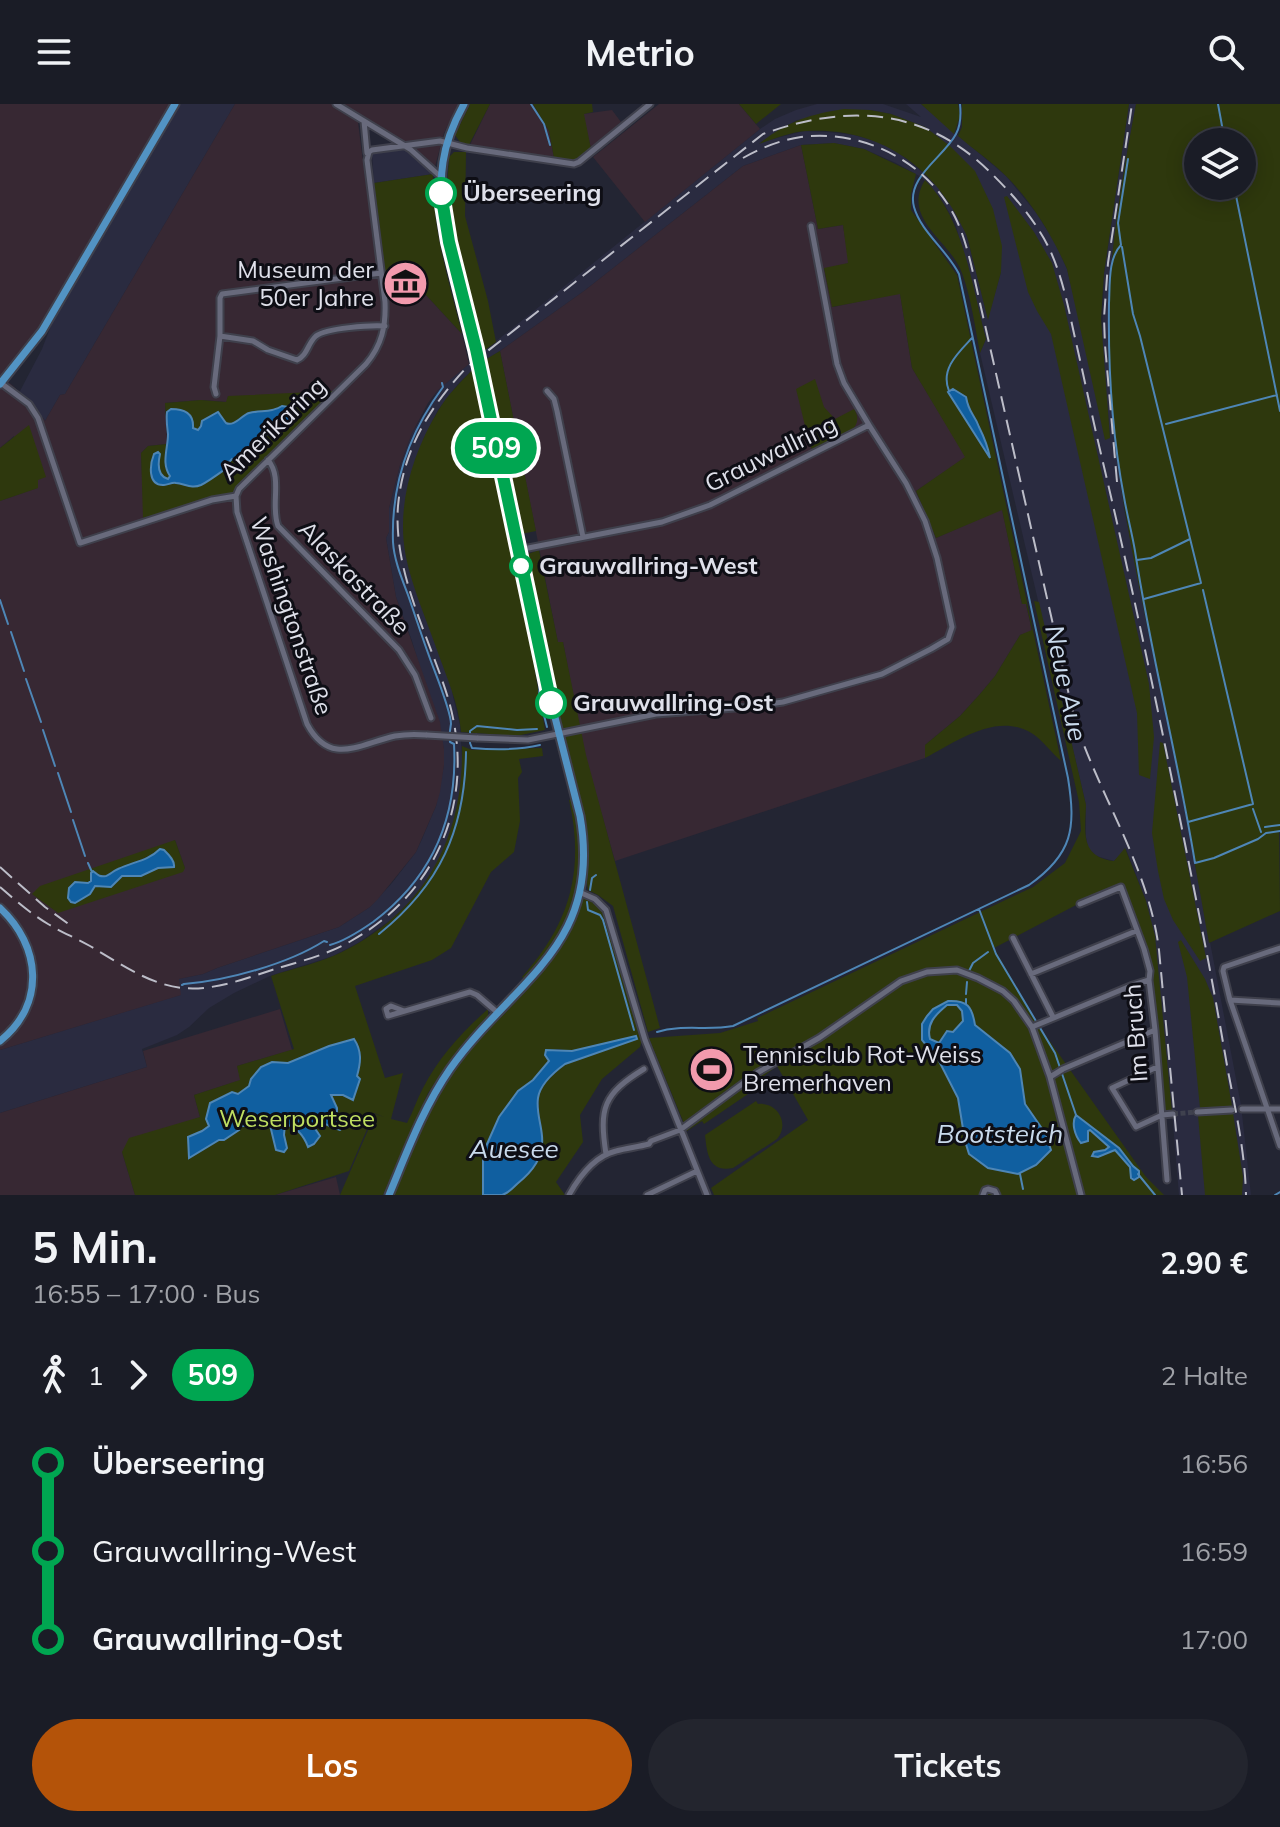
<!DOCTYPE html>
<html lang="de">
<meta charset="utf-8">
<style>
:root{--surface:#1a1c26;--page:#23252e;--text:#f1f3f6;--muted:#9fa1a7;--line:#383a43;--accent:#b45309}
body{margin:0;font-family:Mulish,sans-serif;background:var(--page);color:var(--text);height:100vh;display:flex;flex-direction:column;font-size:30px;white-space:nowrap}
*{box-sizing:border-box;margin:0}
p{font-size:26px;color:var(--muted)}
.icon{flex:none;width:44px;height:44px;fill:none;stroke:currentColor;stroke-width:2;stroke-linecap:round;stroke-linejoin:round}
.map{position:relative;height:1091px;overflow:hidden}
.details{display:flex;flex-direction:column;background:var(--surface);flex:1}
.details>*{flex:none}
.badge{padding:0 16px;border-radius:26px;font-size:28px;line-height:52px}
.controls{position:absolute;left:1184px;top:24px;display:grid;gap:16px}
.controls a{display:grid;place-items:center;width:72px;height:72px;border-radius:50%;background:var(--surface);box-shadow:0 4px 20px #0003,0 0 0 2px var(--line);font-size:40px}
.map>.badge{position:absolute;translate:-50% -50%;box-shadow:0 0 0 4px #fff}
.legs{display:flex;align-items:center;gap:12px;height:88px;padding:0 32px;font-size:26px}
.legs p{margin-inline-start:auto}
.summary{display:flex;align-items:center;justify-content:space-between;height:136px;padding:0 32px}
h1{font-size:44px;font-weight:700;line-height:60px}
.primary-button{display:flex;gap:16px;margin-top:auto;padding:16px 32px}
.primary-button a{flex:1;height:92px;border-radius:48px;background:var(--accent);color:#fff;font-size:32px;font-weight:700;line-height:92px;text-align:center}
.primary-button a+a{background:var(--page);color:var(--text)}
ul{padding:0 32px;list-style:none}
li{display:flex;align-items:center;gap:28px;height:88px;font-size:30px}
li i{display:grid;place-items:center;width:12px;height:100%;margin:0 10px;background:currentColor}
li i::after{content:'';width:20px;height:20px;margin:-10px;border:6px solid;border-radius:50%;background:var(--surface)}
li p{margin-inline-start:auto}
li:first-child i{background:linear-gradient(#0000 50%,currentColor 0)}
li:last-child i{background:linear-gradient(currentColor 50%,#0000 0)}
header{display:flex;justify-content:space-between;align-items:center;height:104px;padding:0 32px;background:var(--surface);font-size:36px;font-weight:700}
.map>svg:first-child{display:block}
.built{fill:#2a2b40;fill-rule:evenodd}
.industrial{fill:#372833;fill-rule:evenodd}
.green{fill:#2e380d;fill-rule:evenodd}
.water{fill:#105fa0;stroke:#4e86b6;stroke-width:2;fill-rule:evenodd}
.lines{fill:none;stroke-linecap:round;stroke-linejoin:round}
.stream{stroke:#4e86b6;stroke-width:2}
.minor-tunnel{stroke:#3f414e;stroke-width:5;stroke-dasharray:5 2.5;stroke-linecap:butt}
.minor-casing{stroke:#3f404c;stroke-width:9}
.major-casing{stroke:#3f404c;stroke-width:11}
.minor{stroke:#686a7c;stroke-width:5}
.major{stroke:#5293c3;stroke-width:7}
.rail{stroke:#bcbdc8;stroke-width:2;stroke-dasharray:16 8;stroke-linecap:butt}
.minor-bridge-casing{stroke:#3f404c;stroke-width:9;stroke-linecap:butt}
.major-bridge-casing{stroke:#3f404c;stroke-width:11;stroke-linecap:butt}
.minor-bridge{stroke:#686a7c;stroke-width:5}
.major-bridge{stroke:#5293c3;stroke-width:7}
.line-1-casing{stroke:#fff;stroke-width:18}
.line-1{stroke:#00a651;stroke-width:12}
.stop-1-dot{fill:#fff;stroke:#00a651;stroke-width:4}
.labels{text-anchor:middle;stroke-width:6;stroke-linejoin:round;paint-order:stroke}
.stop-label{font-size:24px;font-weight:bold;fill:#dfe0ea;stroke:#0e0e15;text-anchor:start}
.poi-label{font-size:24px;fill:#dfe0ea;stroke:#0e0e15;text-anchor:end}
.street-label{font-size:24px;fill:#dfe0ea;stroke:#0e0e15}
.park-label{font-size:24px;fill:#bfde61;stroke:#0e0e15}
.water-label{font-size:26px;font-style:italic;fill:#c9daec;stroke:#0e0e15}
</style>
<header><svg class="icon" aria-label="menu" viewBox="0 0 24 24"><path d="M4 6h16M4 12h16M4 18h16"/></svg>Metrio<svg class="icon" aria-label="search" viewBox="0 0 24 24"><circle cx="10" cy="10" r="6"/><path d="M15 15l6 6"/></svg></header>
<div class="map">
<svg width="1280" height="1091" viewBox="0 0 1280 1091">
<rect width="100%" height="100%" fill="#232533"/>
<path class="built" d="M178,0H235L65,290L60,291L45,317L34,301L19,289L42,245L57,206Z
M817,0H883L921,13L906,0H921L1006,72L1037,110L1055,139L1067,165L1110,334L1102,240L1104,169L1129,0H1136L1125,61L1109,174L1108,245L1115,326L1124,405L1175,654L1241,1001L1251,1091H1179L1172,1008L1146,797L1126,745L1114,757L1096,752L1088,744L1086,733V701L980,249L986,235L955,118L941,95L921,73L896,59L864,45L834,39L801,41L743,62L584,187L500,247L480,259L458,280L438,306L423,336L453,593L460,621L463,670L459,698L452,725L441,754L427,776L411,796L392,815L358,839L333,852L270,872L234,889L209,904L189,923L177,931L142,945L147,963L0,1009V946L180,891L178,875L203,870L217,864L339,823L370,803L392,779L416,748L422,735L436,702L444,661V645L412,537L396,493L386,434L389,428V404L400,361L412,329L438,286L479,251L760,25L775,15L796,6ZM870,6L891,10L925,23L1001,168L988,214L966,129L953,104L938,81L900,50L879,38L854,31L827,28L804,27L761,38L797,16Z
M404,45L410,48L433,70L374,79L372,50Z"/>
<path class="industrial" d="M0,0H170L41,225L3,273L34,301L45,317L60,291L65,290L235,0H458L444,29L433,70L410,48L358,18L377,167H385L389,195L426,191L462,230L469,260L438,286L428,299L412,329L400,361L389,404V428L386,434L396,493L440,618L444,645V661L440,688L436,702L416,748L378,795L370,803L339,823L217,864L203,870L179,875L181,891L0,946V397L37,384L14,332L0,344ZM228,292L233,389L210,394L144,414L141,349L148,342L167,340L165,299L201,296L227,298ZM175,736L185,764L46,801Z
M490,0H533L549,27L554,54L470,41Z
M659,0H739L760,25L645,118L593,53Z
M612,6L621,18L591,45L583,10Z
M801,41L818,125L843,121L849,159L824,165L833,203L900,189L912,264L966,353L916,387L936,434L1002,405L1022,500H1026L1032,527L1020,531L995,572L980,590L960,612L925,641V654L615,757L585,651L563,538L558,539L500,247L584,187L743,62Z
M280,905L292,946L237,962L241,976L194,991L200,1013L122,1048L135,1091H0V1009L147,963L143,947Z
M336,1073L340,1091H275Z"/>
<path class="green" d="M470,0H490L469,41L460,38L455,31Z
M533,0H592L593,8L584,10L591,45C580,55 569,62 554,54L549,27Z
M739,0H781L756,20Z
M921,0H958L960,12L954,30Z
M962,0H1129L1104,169L1101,215L1110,334L1105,336L1067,165C1052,131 1032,98 1006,72C991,57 973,45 958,32L962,23Z
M1136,0H1280V725L1279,726L1280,807L1209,839C1198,777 1187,715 1175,654C1148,518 1111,381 1108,241C1107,160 1121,79 1136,0ZM1198,38H1242V82H1198Z
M844,5L870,6L891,10L925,23L950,42L975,67L993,105L1002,142L1001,168L988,216C983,196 978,176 973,156C970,146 969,135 964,126C935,62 878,23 807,27C790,28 774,35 759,40C786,18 810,10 844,5Z
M834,39L864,45L916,70L911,90V106L957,171L1061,657C1052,649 1043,637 1033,630C998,607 957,637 925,654V641L960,612L980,590L995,572L1020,531L1032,526L1026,500H1022L1002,406L936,434L916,387L965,353L912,264L900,190L832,203L824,164L848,159L843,121L818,125L801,41Z
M454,48H466L465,112L488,197L496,238L481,249L450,128L446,100L449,53Z
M433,70C432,125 449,177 462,230L426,191L389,196L374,79Z
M925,76C964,114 972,183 986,235L980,249C975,223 971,193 962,169C950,136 901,115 925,76Z
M1007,92L1034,128L1052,159L1064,201L1149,580L1154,633L1150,675L1139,671L1137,609L1051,230L1037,207L1028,188L1004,93Z
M500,247L536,427L521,430L510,392L483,257Z
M473,265L528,527L545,626L516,632L461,628C459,600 446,572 437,546C427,517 412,483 406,453C396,403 412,350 438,307C447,291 461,278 473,265Z
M815,275L824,303L835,315L854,305C869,328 829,339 813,346L810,342L796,285Z
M333,287L233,389L210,394L143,414L141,349L148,342L167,340L165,349L170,372L168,375L164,374L159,364L160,350L152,374L193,383L203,381L224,366L232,355L240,358L244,357L265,331L278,327L282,302C270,309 261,305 248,309C242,311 237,319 230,320C224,320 223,316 221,311H211L202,317L198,326L167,308L166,314L165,299L201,296L226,298L228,292Z
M29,321L46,373L38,376V384L0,397V344Z
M539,446L558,538H563L586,651L660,924L648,928L613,802L598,791L588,786L587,779L588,765L585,722L572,672L571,656L563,629L555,593L551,583L532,496L526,455L528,450Z
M1034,497L1039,498L1086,701C1085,728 1080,753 1114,757L1125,744L1146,797L1155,832L1172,1008H1164L1151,867L1121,782L1078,800L994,844L1039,922L1146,1073L1164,1091H714L711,1084L808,1016L777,962L752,981L748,990L704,1020L702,1017L687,1027L649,934L720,929L758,917L757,914L1033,783L1065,759L1081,727L1079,698Z
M1160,638L1163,639L1206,854L1200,857L1173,816L1164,795L1158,767L1152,729Z
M462,642L472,646L542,644L543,652L519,655L522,668L518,674L520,717L514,748L491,768L451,844L432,856L355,882L385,974L403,969L391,1015L407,1019C413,1008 417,995 423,984C439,953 462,928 488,905V913L447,961L428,989L383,1091H340L375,1010L384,1013L374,1009L349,1067L275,1091H135L122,1048L129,1034L200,1013L194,991L240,976L237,962L294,945L271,872C294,864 320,859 342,848C425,807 464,733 462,642Z
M573,695C586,747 582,802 550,847C543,857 534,866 526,876L522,873C570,820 585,766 569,696Z
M175,736L185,764L183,768L58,809L32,790L40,782ZM158,748L174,763L158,764L142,772H122L111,783L95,782L90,790L75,799L68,789L69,784L75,778L88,779L91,777L93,768L99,771L105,772L119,764L135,761L140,756Z
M583,794C595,798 603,804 608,816L642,936L640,943L602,975L580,1011L583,1038L556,1078L565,1091H504L530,1069L542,1033L539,1015L538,992L544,980L564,960L636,935V932L572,947L556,945L550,956L533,976L518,987L499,1013L483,1048V1091H392C410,1047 427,1004 455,965C498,907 563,867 583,794Z
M1181,836L1205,875L1213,894L1232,1002L1200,1004L1187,873L1178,838Z
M756,997L758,1000C778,998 790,1020 777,1035L733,1064C708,1069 707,1048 705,1031Z
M1228,1009H1233L1243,1073L1242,1091H1205L1198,1011Z"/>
<path class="water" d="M953,285L966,293C969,310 974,309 979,323C984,333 988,343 990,354L948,288Z
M282,302L295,304L297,306L286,321L278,327L265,331L244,357L240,358L232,355L229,358L228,363C221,368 209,377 201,381C192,385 185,380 176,379C172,378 168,381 164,381C147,382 150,360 154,350L158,348L160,350C158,359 157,372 168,375L170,372C161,359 168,345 168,330C167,322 166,316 167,308L171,305C184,305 194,309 193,324L198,326L201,322L202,317L218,308C219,309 225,318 226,319C234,323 242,311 249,309C262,306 271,309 282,302Z
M160,745L164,746C168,750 175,756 174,763L158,764L141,772H122L111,783L95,782L90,790L75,799L71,798L68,794L69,784L75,778L88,779L91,777V769L93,767C98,771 99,773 106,772C109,771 115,766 118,765C132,758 148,757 160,745Z
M948,897C967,896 972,902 975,921L1010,949L1020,965L1025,1000L1045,1029L1051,1046L1036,1061L1018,1070L988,1064L969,1050L965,1037L958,994L939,957L922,936V920L927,912L933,905ZM947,901H957L962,907L963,917L953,928L947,927L939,939L930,935C926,920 935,911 947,901Z
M636,932L637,935L565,960C554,968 540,980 538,994C536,1007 541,1019 542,1032C544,1053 533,1067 517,1080C513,1084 507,1090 502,1091C497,1091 489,1091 483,1091V1049L499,1013L518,987L533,976L549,957L545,951L546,946L572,947Z
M354,935C362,947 361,958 357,972L360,975L353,996L343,991H331L337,1004V1011L344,1023L340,1026C330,1024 324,1018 315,1016L314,1023L320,1032L314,1040L308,1043C304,1032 296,1023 285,1020L284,1031L287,1044L284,1048L276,1046L269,1017L255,1014L254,1022H241L245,1017V1013L241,1016L240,1010L235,1021L239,1026L224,1036H219L189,1054L188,1033L202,1027L209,1022L206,1015L210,999L232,988L238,990L249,982L251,975L261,963L272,958L288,959L329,942Z
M1076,1011L1119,1044L1133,1062L1139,1067V1073L1134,1076L1131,1074L1130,1063L1115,1046L1098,1053L1092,1052L1094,1048L1105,1046L1109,1043L1090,1026L1088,1027V1037L1081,1039C1075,1032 1071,1019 1076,1011Z"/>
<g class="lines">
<path class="stream" d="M531,0L544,20L550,41
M1218,0L1225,38
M1128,55L1118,119L1121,141C1108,154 1110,181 1109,199C1108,263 1112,330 1124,393C1127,411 1132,429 1135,447C1151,552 1178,654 1195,759L1214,754L1258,735L1266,729L1280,727
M1234,82L1280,307
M1122,143L1133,210L1140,232L1201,479L1144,495
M949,287C940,265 958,249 972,234
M1166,320L1277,291
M1137,456L1151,454L1190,435
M519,476L540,578L539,592L547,623
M0,496L8,520
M11,528L24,567
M26,575L41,618
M537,625L517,626L477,622L470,627V639L472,644C494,646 519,646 540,641
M43,626L55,662
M58,669L71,708
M1253,705L1261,728
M73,716L85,752
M1188,718L1253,700L1203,486
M1265,723L1280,721
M88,759L92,768
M590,786L592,774L596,771
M587,798L588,806L600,811L603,816L634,926
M979,805L996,850L1055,949L1076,1011
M379,830C440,781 465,726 466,648
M330,841C345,837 360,827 373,818C432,774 458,713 454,640L450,638C449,630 450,626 451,620C451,606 433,564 428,549C421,530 415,511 408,491C402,475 394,456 393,438C391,380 409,329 443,283L442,279
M969,867L973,859L988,848
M182,881L184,880C226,877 288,860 324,837L327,838
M966,890L967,878
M966,895V900
M657,928C682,920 708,927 733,922L1029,781C1073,750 1076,724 1068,674L959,170C947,146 921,128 914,103C906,73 944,53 956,30C961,21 961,10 960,0
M1020,1070L1023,1085
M1138,1070L1155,1091
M1275,1091L1280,1088"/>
<path class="minor-tunnel" d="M1173,1010L1197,1008"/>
<defs>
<path id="minor" d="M336,0L410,45L441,73
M364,17L367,49
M811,122L837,260L844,279L869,321
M220,232L253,237L268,246L297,256C308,251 307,240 316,232C326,224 371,221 385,222
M1,279L29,300L38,314L80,439L212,396L236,392
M547,287L554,295L557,307L583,433
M216,290L214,283L220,232V194L222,190L381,169
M268,356C283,374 270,401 278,422L399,546L415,571L431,614
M236,392L239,385L366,260C382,241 386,222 385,198L367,56L369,48L372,46L440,37L467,44L574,60L579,58L650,0
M236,392L237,408L307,620C330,663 359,640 395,632C406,630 416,630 427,631
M477,634L528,636L656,610L748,603L783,598L882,570L931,545L948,535L952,523L937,454L925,417L906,379L869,321L710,401L662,418L518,446
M579,788L595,795L606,806L645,936L707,1091
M1080,800L1121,783L1144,845L1150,867L1149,876L1155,926L1167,1076
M1013,834L1053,913
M1280,844L1224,863L1223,867L1230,896L1280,1042
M1031,870L1136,827
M1230,896L1280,899
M404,907L391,902L386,905L388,912L470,888L477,891L498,909
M1032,923L1133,881L1149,876
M1157,963L1112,984L1136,1023L1162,1011L1173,1010
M1050,973L1063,965L1155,926
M1242,1005H1280
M1197,1008L1232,1006
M606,1050C599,1004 603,990 644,965
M569,1091C579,1073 595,1052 616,1047C627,1044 638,1043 649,1040L651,1037L680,1026L757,969L819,934L901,877L927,868L957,866L978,874L1003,887L1014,897L1032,923L1050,973L1081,1091
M647,1091L697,1067
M983,1091L985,1086L988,1085L995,1087L997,1091"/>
<path id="major" d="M464,0C454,18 446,37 443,58C434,113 462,190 476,245
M0,280L42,227L175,0
M0,804C41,842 46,900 0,937
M389,1091C407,1048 423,1004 450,965C513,876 603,843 580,712L543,566L479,261"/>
</defs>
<use href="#minor" class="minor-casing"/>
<use href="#major" class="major-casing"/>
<use href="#minor" class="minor"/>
<use href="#major" class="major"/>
<path class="rail" d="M743,54C761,44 780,36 801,33C862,25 927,57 955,113C965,133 970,156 975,177L1074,613C1099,692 1149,763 1159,846L1182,1091
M1117,378L1105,241L1104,214L1108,159L1132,0
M0,763L45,803L74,824
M0,783C15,796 31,810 48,820C61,828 76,834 90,842C119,859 150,881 183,884C213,887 244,875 272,866C298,858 327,851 351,837C440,787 477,692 448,594C429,532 393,469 398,402C403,346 429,304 466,264L763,30C846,0 923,3 989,67C1008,86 1026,105 1040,128C1060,159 1067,198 1075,234C1084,273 1092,312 1101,350C1139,510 1171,669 1203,830C1212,875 1220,921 1228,967C1236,1008 1245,1049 1246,1091"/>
<defs>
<path id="minor-bridge" d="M427,631L477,634"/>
<path id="major-bridge" d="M476,245L479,261"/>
</defs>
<use href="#minor-bridge" class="minor-bridge-casing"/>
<use href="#major-bridge" class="major-bridge-casing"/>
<use href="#minor-bridge" class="minor-bridge"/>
<use href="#major-bridge" class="major-bridge"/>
</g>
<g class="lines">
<defs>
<path id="line-1" d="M441,89L449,138L476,245L551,599"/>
</defs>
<use href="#line-1" class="line-1-casing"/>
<use href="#line-1" class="line-1"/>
</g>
<defs>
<symbol id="museum-disc" viewBox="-11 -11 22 22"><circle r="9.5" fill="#f29aad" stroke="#0e0e15"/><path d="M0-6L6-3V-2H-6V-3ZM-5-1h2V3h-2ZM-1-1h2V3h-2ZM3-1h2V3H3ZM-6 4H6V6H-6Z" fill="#111"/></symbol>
<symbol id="stadium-disc" viewBox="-11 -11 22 22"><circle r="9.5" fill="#f29aad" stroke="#0e0e15"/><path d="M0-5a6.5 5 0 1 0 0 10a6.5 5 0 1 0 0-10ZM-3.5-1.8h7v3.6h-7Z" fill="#111"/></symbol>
</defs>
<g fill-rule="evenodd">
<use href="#museum-disc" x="380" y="154" width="51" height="51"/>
<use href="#stadium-disc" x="686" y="940" width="51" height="51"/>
</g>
<g class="stop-1-dot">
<circle cx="441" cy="89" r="14"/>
<circle cx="521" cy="462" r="10"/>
<circle cx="551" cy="599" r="14"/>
</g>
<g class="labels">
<g class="stop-label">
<text x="463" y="97">Überseering</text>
<text x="539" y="470">Grauwallring-West</text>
<text x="573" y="607">Grauwallring-Ost</text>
</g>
<g class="poi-label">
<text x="374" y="174">Museum der<tspan x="374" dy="28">50er Jahre</tspan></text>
<text x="743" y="959" text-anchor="start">Tennisclub Rot-Weiss<tspan x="743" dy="28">Bremerhaven</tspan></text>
</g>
<g class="street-label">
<text transform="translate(273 325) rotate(-44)" y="8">Amerikaring</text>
<text transform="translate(771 350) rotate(-26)" y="8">Grauwallring</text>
<text transform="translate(354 474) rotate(46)" y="8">Alaskastraße</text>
<text transform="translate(291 512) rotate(71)" y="8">Washingtonstraße</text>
<text transform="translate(1136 929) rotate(-94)" y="8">Im Bruch</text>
</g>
<g class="park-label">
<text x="297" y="1023">Weserportsee</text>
</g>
<g class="water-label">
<text transform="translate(1066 579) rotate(78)" y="9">Neue Aue</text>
<text x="1000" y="1039">Bootsteich</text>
<text x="514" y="1054">Auesee</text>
</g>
</g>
</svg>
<div class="controls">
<a><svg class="icon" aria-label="layers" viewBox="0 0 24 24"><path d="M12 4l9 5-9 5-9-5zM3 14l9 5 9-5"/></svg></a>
</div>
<b class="badge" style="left:496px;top:344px;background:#00a651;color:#fff">509</b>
</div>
<section class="details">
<div class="summary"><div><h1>5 Min.</h1><p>16:55 – 17:00 · Bus</p></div><b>2.90 €</b></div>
<div class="legs"><svg class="icon" aria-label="walk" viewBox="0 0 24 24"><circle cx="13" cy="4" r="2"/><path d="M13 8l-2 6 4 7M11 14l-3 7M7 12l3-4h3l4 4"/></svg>1<svg class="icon" aria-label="forward" viewBox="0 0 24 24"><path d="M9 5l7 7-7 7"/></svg><b class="badge" style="background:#00a651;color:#fff">509</b><p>2 Halte</p></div>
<ul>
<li><i style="color:#00a651"></i><b>Überseering</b><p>16:56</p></li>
<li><i style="color:#00a651"></i><span>Grauwallring-West</span><p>16:59</p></li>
<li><i style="color:#00a651"></i><b>Grauwallring-Ost</b><p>17:00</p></li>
</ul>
<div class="primary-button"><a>Los</a><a>Tickets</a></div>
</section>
